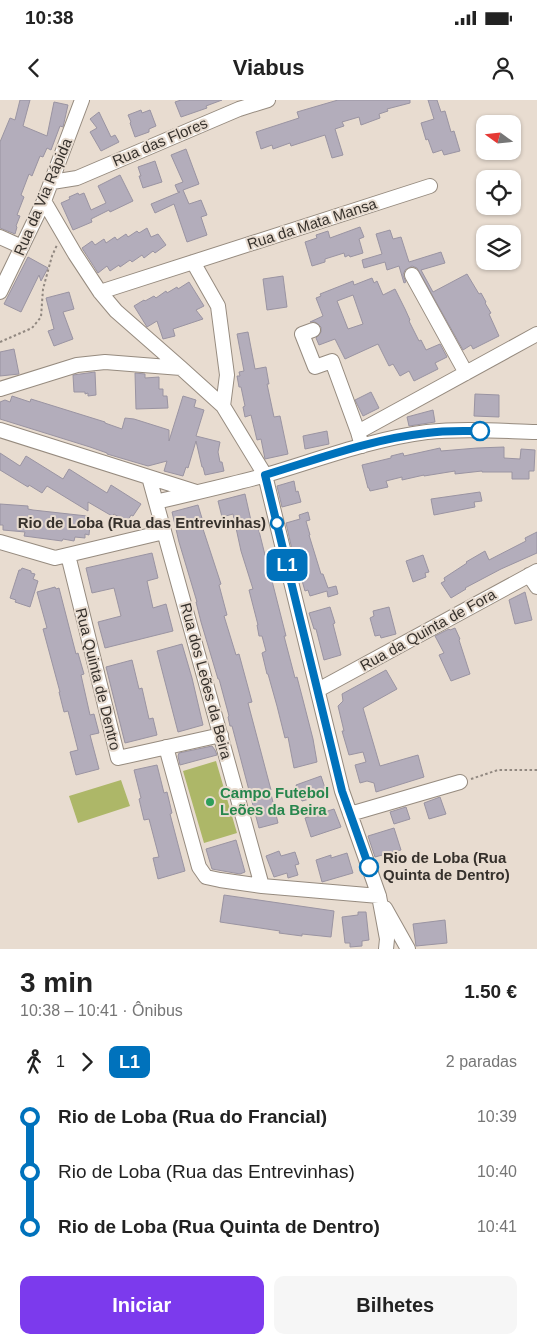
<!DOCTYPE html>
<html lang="pt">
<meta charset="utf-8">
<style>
:root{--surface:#fff;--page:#f6f6f6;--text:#222;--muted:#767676;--accent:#7c3aed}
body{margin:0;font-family:Arial,sans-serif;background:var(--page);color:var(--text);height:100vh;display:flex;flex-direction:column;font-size:19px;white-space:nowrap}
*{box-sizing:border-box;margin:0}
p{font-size:16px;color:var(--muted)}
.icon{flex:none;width:28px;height:28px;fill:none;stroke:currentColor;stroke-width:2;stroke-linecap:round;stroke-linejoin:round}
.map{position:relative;height:849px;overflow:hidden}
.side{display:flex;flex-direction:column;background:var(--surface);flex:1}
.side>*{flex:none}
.badge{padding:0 10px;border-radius:8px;font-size:18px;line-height:32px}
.needle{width:32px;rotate:285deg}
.tools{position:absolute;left:476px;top:15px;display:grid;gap:10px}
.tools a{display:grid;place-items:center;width:45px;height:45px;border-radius:10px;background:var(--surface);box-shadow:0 1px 4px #0004;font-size:25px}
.map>.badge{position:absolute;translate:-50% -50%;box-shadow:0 0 0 2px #fff}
.legs{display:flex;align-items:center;gap:8px;height:55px;padding:0 20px;font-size:16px}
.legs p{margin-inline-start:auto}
.summary{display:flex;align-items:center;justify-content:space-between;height:85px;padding:0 20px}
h1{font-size:28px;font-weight:700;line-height:38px}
.action{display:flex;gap:10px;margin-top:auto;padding:10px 20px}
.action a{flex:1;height:58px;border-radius:10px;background:var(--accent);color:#fff;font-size:20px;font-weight:700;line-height:58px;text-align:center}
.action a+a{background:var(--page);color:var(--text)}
ul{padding:0 20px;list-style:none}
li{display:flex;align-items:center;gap:18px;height:55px;font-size:19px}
li i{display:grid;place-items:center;width:8px;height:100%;margin:0 6px;background:currentColor}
li i::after{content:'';width:12px;height:12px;margin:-6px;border:4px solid;border-radius:50%;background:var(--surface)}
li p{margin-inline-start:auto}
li:first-child i{background:linear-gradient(#0000 50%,currentColor 0)}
li:last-child i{background:linear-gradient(currentColor 50%,#0000 0)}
.status{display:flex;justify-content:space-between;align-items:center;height:35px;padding:0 25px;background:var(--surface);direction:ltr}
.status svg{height:14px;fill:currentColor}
header{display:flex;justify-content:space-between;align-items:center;height:65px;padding:0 20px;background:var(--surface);font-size:22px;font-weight:700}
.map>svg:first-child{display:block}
.green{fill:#adb768}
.building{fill:#b3adbb;stroke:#9a94a2;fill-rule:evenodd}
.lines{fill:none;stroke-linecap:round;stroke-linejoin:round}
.minor-casing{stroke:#968b7f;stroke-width:16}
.path{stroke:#918880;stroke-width:2;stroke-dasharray:2.5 2.5;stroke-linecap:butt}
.minor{stroke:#fff;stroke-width:14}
.line-1-casing{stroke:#fff;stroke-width:11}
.line-1{stroke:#0072bc;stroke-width:8}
.stop-1-dot{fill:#fff;stroke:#0072bc;stroke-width:2.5}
.leisure-dot{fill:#2e9e5b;stroke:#e8dcd0;stroke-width:2}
.labels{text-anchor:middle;stroke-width:4;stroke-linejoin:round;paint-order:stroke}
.street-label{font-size:15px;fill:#36312c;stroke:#e8dcd0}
.stop-label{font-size:15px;font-weight:bold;fill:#36312c;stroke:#e8dcd0;text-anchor:end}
.leisure-label{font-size:15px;font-weight:bold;fill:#27864d;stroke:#e8dcd0;text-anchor:start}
</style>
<div class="status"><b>10:38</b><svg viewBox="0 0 49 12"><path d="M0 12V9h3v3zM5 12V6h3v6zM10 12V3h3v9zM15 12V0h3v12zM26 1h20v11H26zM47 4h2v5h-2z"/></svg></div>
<header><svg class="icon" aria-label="back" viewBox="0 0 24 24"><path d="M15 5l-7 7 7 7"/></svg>Viabus<svg class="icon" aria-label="person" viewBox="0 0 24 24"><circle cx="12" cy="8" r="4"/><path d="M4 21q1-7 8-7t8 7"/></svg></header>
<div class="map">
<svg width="537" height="849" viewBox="0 0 537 849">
<rect width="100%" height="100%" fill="#e8dcd0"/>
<path class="green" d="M216,661L237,733L204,743L183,671Z
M121,680L130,706L78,723L69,696Z"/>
<path class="building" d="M20,0H30L23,26L47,36L54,2L68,5L63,27L60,26L51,50L47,48L43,57L40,56L32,76L29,74L21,95L24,97L17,115L20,116L16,126L17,127L15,134L0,128V42L10,18L15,20Z
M181,0H222L206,6L207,8L181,17L175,2Z
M338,0H410V3L387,9L388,11L379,14L380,18L361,25L359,17L342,22L344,26L335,29L343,55L332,58L325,35L291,46L290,43L273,49L272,45L261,49L256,32L299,18L297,12Z
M428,0H437L441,12L445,11L451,32L454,31L460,51L444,55L442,50L433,53L428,39L426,40L421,23L434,19Z
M141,10L142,13L150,10L156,26L149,29V32L135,37L130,23L131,22L128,15Z
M99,12L111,37L115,35L119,42L101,51L90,32L97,28L90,19Z
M186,49L199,84L183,90L189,104L201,100L207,115L201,117L207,135L187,142L174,104L155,113L151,104L180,92H178L175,85L183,82L171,55Z
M155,61L162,82L143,88L139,76H141L138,67Z
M120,75L133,101L110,112L109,110L91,119L92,122L73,130L61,103L70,99L69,97L78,93L79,95L84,93L91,110L106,103L98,86Z
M360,127L364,137L359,139L363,153L350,157L349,155L345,157L344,153L325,159V162L312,166L305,142L317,138L316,135L328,131L330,138Z
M147,128L151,137L158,134L166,145L155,153L153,151L144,158L142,155L132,162L130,160L120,167L119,165L110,171L107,166L98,173L82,148L92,141L95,145L104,139L106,143L115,137L117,140L126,134L128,137L137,131L139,133Z
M390,130L393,139L401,137L409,162L441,152L445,163L421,170L433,192L467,174L479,194L481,193L486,202L485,203L491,213L489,214L499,236L473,249L471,245L463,250L417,168L412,166L405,170L403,175L406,182L404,183L399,166L387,170L385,162L364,168L362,160L382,154L376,134Z
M28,157L48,168L41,181L39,175L21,212L4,204Z
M283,176L287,207L267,210L263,179Z
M372,178L374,183L377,181L383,195L395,189L405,209L410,220L409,221L419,241L421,240L426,250L440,244L447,257L435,263L438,269L414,281L409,271L400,276L393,264L389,266L378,244L345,259L335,239L319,245L316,238L321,232V227L315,222H310L323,216L316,198L321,196L320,194L353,181L354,185ZM353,195L363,224L348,229L337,201Z
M189,182L204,206L196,210L203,219L173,229L175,236L163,239L157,221L147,227L134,206L144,200L145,201L154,196L156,198L166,191L167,193L177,187L178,189Z
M69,192L74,209L63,212L73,239L54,246L48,231L54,229L46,198Z
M248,232L255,269L266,267L269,284H267L274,317L280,316L288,354L265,359L261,339L257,340L251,315L245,317L243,307L245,306L241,287H239L237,276H240L239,272L244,271L237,234Z
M14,249L19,274L0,276V252Z
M95,272L96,295L88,296V293L85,294V292H74L73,275Z
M135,273L145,274V278L159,277V289H163V296H167L168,308L136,309Z
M371,292L379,308L363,316L355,300Z
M475,294L499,295V317L474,316Z
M12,296L30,302L31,299L105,322V323L122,329L125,318L134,319L169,330V341L183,296L196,300L194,307L204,310L196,336L220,342L218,352L220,362H222L224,371L205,375L203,367H202L196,341L188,368L186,367L183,376L164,371L167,361L148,366L107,354V353L90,347L0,319V302L5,300L10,302Z
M433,310L435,322L409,326L407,317Z
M327,331L329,344L305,349L303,336Z
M504,347V358L520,359L521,349L535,350L534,371H529V379H512V372H482V371L455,374V371L424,376V375L402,380V377L386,381L388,387L370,391L369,388H368L362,365L391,358V356L403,353L404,356L440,348L441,351L477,348Z
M0,353L20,366L26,356L63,379L69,369L107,393L111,385L141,404L133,416L131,415L127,422L114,414L112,416L88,402V411L47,386L42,393L29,385L28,387L0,370Z
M294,381L296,392L298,391L301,402L282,407L277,386Z
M480,392L482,401L474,402L475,407L434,415L431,399Z
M245,394L252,425L257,423L265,455L266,454L272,472L270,473L286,536H284L295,578L297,577L303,600L313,639L317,662L294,668L288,637L285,638L277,606L268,574H267L262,553L266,551L262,536H259L257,525H258L249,490L253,489L241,451L233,414L222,417L218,401Z
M0,404L28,406V409L33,410L87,416L86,425H90L89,435L85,434V438L75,437L74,441L63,439L62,441L24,436L25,432L3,430V425H0Z
M198,405L204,425L202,426L221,484L219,485L227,515L224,516L236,555L239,554L252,602L248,603L271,690H270L278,723L259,728L232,626H230L228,617L229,616L219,579H218L201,522L196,502H197L179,442L172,412Z
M308,412L310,420L306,421L310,435H309L321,474H323L328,488L336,486L338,494L328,497L327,491L310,496L308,490L305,491L298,467H296L286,423L300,419L299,415Z
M537,432V453L501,469L465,488L466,489L451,498L441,483L445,481L444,478L467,463L466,462L485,451L489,460L526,441L525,438Z
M152,453L158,478L147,481L153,508L166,504L173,531L105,548L98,522L121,516L114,488L92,493L86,468Z
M423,455L429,472L425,473L426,477L413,482L406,461Z
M22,468L31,471V473L35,474L33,479L38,481L30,507L15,502L16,500L10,498L19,470H21Z
M55,487L56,489L59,488L76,554L78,553L84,574L81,575L90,615L94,614L99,633L90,635L99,669L76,675L70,652L78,650L68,611L64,612L59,592H60L43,529L47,528L37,492Z
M525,492L532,520L515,524L509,500Z
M330,507L335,523L333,524L341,555L324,560L316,529H314L309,513Z
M389,507L396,534L381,538L380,535L375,536L370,518L374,516L373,511Z
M455,528L460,539L459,540L470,574L451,581L439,555L444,553L435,536L449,529L450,530Z
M182,544L192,578L203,625L178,632L157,551Z
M132,560L139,589L142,588L149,619L153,618L157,635L125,643L106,567Z
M386,570L397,589L363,608L380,666L418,655L424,677L376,692L374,683L367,681L360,683L355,665L366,662L363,652L349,655L342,631H344L338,606L343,601L342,594Z
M212,646L215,650L217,655L180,665L178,656L179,653Z
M157,665L164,693L167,692L172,713L170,714L185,771L158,779L153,758L159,757L149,719L144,720L139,699L141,698L134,670Z
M321,676L327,694L302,701L296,685Z
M440,697L446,714L429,719L424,703Z
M406,707L410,719L394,724L390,712Z
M334,709L341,727L311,737L305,718Z
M394,728L401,750L375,757L368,736Z
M236,740L245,772L240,774L212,769L206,749Z
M279,751L281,756L295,752L299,764L295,765L298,775L288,778L287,773L274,777L266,756Z
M347,753L353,773L322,782L316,760L331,755V758Z
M224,795L334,811L331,837L302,834V836L279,833L280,831L220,822Z
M358,812H366L369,840L362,841V846L350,847V843H345L342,817L358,815Z
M445,820L447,843L416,846L413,824Z"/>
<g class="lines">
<defs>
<path id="minor" d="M52,82L77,78L239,9L268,0
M44,101L75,154L100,192L116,211L181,268L223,306L265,375L342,691L379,796L387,839L386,849
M0,137L22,147
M193,162L218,206L227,275L223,306
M412,175L466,273
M0,192L44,101L82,0
M100,192L430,86
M313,230L302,234L315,267L332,261L358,332
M0,289L77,265L105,262L181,268
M0,330L196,392
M362,346L358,332L537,234
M149,377L262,786
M156,402C193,393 230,385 266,375C320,359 372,339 427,332C463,328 501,331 537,332
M0,442L55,458L164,432
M68,455L118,658L221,635
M529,475L537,487
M318,590L537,471
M166,647L199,767L206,777L220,780L262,786L379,796
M350,714L460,682
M385,808L408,849"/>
</defs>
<use href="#minor" class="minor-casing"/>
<path class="path" d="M0,242L32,228L41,217L43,189L52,156L57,145
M471,679L498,670H537"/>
<use href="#minor" class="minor"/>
</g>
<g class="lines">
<defs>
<path id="line-1" d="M369,767L342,691L265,375C318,359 371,339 427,333C445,330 463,331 480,331"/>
</defs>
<use href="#line-1" class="line-1-casing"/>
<use href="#line-1" class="line-1"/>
</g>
<g class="stop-1-dot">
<circle cx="480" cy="331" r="9"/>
<circle cx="277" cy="423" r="6"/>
<circle cx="369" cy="767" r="9"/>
</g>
<circle class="leisure-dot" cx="210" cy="702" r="5"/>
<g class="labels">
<g class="street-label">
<text transform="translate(160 42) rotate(-23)" y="5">Rua das Flores</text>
<text transform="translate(43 97) rotate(-67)" y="5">Rua da Via Rápida</text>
<text transform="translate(312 124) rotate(-18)" y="5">Rua da Mata Mansa</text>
<text transform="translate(428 530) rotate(-29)" y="5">Rua da Quinta de Fora</text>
<text transform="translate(98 579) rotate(76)" y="5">Rua Quinta de Dentro</text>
<text transform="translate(206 581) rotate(75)" y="5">Rua dos Leões da Beira</text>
</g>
<g class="stop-label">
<text x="266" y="428">Rio de Loba (Rua das Entrevinhas)</text>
<text x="383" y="763" text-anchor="start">Rio de Loba (Rua<tspan x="383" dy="17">Quinta de Dentro)</tspan></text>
</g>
<g class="leisure-label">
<text x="220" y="698">Campo Futebol<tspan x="220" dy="17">Leões da Beira</tspan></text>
</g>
</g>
</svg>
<div class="tools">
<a><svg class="needle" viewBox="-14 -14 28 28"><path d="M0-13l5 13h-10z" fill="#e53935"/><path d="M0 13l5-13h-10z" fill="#767676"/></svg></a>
<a><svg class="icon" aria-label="locate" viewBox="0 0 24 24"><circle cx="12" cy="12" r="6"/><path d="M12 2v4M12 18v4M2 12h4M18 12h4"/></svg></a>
<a><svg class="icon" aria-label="layers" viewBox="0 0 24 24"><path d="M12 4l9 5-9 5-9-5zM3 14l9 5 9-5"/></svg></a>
</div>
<b class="badge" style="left:287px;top:465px;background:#0072bc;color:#fff">L1</b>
</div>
<section class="side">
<div class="summary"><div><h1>3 min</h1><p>10:38 – 10:41 · Ônibus</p></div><b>1.50 €</b></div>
<div class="legs"><svg class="icon" aria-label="walk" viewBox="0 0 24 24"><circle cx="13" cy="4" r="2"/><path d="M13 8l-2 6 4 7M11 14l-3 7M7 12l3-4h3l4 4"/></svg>1<svg class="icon" aria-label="forward" viewBox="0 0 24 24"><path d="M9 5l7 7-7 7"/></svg><b class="badge" style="background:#0072bc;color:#fff">L1</b><p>2 paradas</p></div>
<ul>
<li><i style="color:#0072bc"></i><b>Rio de Loba (Rua do Francial)</b><p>10:39</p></li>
<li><i style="color:#0072bc"></i><span>Rio de Loba (Rua das Entrevinhas)</span><p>10:40</p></li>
<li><i style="color:#0072bc"></i><b>Rio de Loba (Rua Quinta de Dentro)</b><p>10:41</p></li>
</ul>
<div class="action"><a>Iniciar</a><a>Bilhetes</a></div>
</section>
